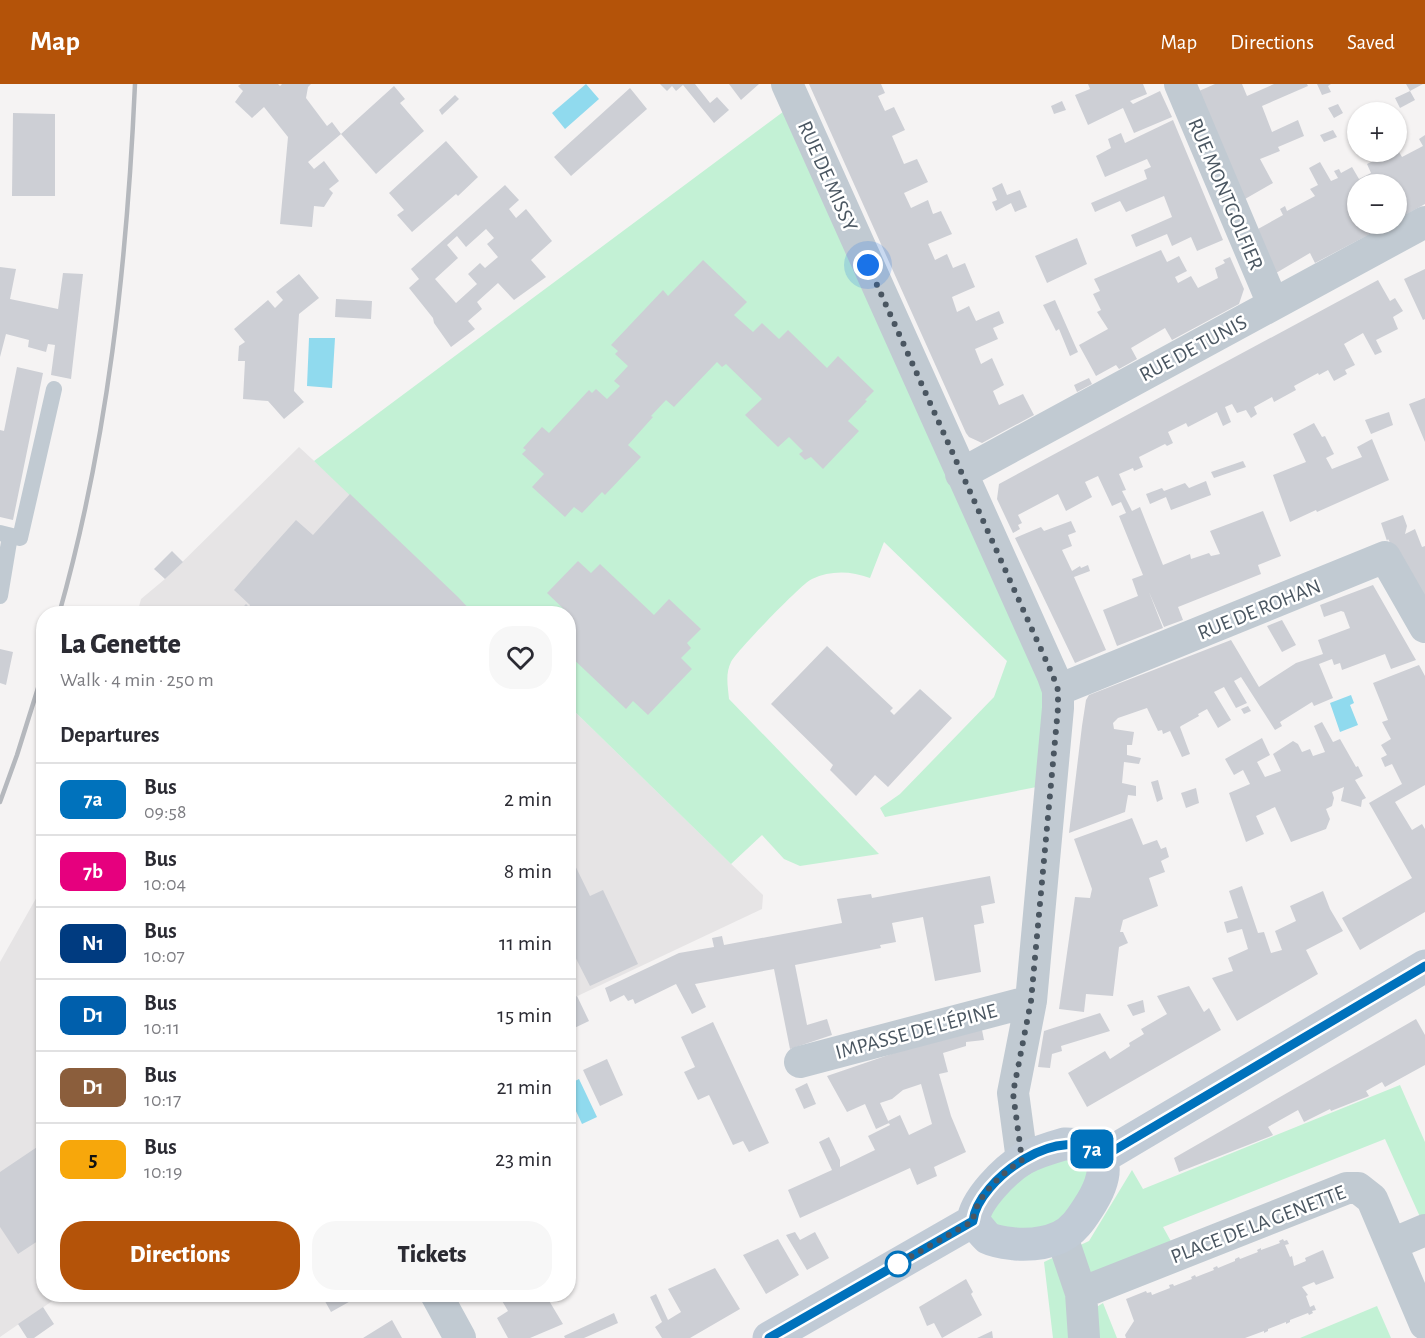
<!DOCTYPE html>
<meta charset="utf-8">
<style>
:root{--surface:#fff;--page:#f7f7f7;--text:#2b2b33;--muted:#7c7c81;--line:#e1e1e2;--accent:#b45309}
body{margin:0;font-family:"Alegreya Sans",sans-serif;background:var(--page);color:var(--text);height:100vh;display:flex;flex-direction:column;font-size:22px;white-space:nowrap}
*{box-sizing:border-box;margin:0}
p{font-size:20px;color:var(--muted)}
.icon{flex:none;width:33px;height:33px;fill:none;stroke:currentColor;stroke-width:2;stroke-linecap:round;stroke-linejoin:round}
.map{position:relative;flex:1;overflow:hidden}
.panel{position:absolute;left:36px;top:522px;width:540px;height:696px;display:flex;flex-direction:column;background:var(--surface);border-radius:24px;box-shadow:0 2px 4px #0004}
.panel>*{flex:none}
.badge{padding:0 12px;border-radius:9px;font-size:21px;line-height:39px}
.fabs{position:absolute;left:1347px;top:18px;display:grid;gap:12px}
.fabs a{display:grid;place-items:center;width:60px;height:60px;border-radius:50%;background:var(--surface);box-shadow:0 2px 4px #0004;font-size:30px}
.you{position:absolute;width:30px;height:30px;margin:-15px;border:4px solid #fff;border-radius:50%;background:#1a73e8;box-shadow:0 0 0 9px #1a73e833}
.map>.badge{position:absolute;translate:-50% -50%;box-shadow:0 0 0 3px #fff}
h2{padding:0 24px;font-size:22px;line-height:54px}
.round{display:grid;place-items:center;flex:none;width:63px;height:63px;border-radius:24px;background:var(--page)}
.headline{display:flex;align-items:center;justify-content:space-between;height:102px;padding:0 24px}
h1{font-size:28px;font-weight:800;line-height:45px}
.action{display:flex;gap:12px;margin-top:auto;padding:12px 24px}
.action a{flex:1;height:69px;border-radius:24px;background:var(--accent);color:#fff;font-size:24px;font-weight:800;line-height:69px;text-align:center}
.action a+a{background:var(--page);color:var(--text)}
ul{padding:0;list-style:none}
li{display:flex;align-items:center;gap:18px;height:72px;padding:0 24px;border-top:2px solid var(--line)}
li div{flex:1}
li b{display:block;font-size:22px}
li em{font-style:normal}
li .badge{min-width:66px;font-weight:700;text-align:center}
header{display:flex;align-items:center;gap:36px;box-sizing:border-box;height:84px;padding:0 30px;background:var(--accent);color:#fff}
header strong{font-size:28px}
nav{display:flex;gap:33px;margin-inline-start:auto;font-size:21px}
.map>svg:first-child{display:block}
.education{fill:#e6e4e5}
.green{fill:#c3f1d5}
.water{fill:#90daee}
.building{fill:#cdcfd5;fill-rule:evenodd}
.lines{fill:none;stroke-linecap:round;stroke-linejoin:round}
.service{stroke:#c1cad2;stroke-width:16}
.minor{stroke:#c1cad2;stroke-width:32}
.secondary{stroke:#c1cbd6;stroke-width:33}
.rail{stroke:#b5b8bd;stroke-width:4.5}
.line-casing{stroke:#fff;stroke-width:14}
.line{stroke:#0072bc;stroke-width:9}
.walk{stroke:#4a5661;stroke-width:6;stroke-dasharray:0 10.8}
.stop-dot{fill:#fff;stroke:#0072bc;stroke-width:3}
.labels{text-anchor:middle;stroke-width:5;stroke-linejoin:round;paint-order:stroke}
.street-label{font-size:21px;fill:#4a5661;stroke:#fff}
</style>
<header>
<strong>Map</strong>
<nav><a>Map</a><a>Directions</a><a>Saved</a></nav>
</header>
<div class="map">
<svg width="1425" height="1254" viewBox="0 0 1425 1254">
<rect width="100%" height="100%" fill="#f5f3f3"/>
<path class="education" d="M299,363L350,410L474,530H137L141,515L165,495Z
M568,621L763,811L762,825L569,916Z
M43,802L44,1210L61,1211L0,1253V878Z"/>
<path class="green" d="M795,19L1053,592L1052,700L885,733L880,724L900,710L994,613L1007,577L884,458L870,494C851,487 831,486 812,495C802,499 736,568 731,578C725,590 728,603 729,615L879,770L800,782L784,775L762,751L731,780L569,622L568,530L473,529L314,377Z
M1400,1001L1425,1058V1144L1385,1055L1163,1143L1178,1170L1081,1209L1085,1254H1053L1044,1178L1089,1157L1132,1086L1143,1105Z
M1094,1066L1093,1117L1021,1160L974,1125L1011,1084Z
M1103,1219L1117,1254H1098L1095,1224Z
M1377,1222L1391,1254H1300Z"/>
<path class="water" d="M586,0L599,15L565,45L552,29Z
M309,254H335L332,304L307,302Z
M1351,611L1354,619L1350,621L1358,641L1340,648L1330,619Z
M579,995L597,1033L582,1040L569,1012V1000Z"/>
<path class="building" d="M241,0H278L280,2L282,0H311L308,3L306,14L327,42L332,38L341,50L394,2L405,15L400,19L424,47L376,90L341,50L308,78L314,85L324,77L339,97L329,105L333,109L324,123L314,122L312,143L280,140L288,53L264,23L252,34L235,18L243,7L238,2Z
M660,0H695L710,19L717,13L729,26L714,39L683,1L676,7L672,2L667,7Z
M729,0H759L741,16Z
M809,0H881L885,9L878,12L885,27L894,23L905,46L892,52L904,80L917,75L928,98L904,109L911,124L928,116L933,130L941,127L952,150L928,160L935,176L947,170L953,184L965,179L975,203L952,213L957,228L969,222L976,237L999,227L1004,239L993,244L998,255L975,265L981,280L992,274L1004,301L993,307L999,321L1023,310L1034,331L982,359L969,353L966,349Z
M1088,0H1143L1147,10L1130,17L1133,20L1160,7L1172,33L1134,49L1123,24L1088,41L1075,11L1090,5Z
M1215,0H1242L1247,12L1274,0H1307L1308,2L1262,22L1272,48L1298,36L1304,52L1278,63L1280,67L1260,75L1273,99L1245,115L1199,7Z
M1317,0H1331L1328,2L1331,8L1322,11Z
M1406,0H1423L1410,7L1415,16L1400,24L1395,14L1410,7Z
M630,4L647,25L571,92L554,73Z
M455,11L459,15L442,31L439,26Z
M1062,17L1066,26L1054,30L1051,22Z
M1338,20L1343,29L1334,34L1328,24Z
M13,29L55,30V112H12Z
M1173,36L1223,156L1197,167L1191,153L1172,162L1167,150L1136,163L1131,151L1172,133L1164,112L1126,128L1120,117L1095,128L1091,119L1147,95L1144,86L1151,83L1147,75L1105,93L1096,72L1111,64L1108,55L1121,49L1125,59Z
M1333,46L1337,53L1324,58L1320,51Z
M1425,51V120L1396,136V100H1358V140H1389L1315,179L1310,169L1276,189L1258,145L1283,131L1280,125L1285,122L1287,127L1315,112L1310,105L1318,101L1309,84L1320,78L1331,97L1338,94L1334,87L1339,85L1341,89L1352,83L1359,95L1371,89L1367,80L1381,73L1379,69L1383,68H1396V63L1402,73L1423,62L1419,55Z
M446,57L478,93L458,112L456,110L412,148L397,131L404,126L389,109Z
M1002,99L1007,111L1020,106L1027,123L1015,128L1011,119L996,127L992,118L997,116L992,104Z
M505,101L519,116L509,125L516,134L526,125L552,157L531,176L546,193L514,216L498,199L477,218L482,225L468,237L475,245L451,263L434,239L433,234L409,204L419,195L411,185ZM486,145L494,154L487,160L498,173L485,184L480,179L468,190L477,200L456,219L435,195L458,174L447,161L457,152L466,163Z
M1077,154L1087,180L1047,199L1035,172Z
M1161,166L1167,178L1179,172L1187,187L1175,193L1178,199L1191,192L1198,204L1218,194L1215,184L1225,179L1223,176L1230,173L1244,205L1239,220L1172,256L1165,244L1131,264L1137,275L1119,285L1116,281L1096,292L1079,261L1108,245L1097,228L1101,226L1093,210L1100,207L1094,195Z
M703,176L747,218L734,231L753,248L762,239L779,255L788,246L827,284L838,272L874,307L865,316L867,317L848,337L859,347L823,385L811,373L805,376L799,370L803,367L789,353L778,363L745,331L762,315L726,280L722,283L717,278L674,323L666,316L651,332L653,333L628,361L641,373L605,411L602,408L582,429L574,423L565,433L532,403L544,390L522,370L526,366L523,364L542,343L549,349L589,306L592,309L596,305L607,315L620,302L614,297L628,282L615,270L618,267L611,261L663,206L668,212Z
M0,183L16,185L10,215L58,225L63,189L83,190L71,295L51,291L55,261L48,260L46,268L28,263L29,256L6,250L0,273Z
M1425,185V235L1423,236L1404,195Z
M299,190L319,214L299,230L294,307L304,318L284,335L268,317L243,315L245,277H238L239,262L245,258L234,245L268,216L275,224L283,216L276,208Z
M1378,196L1390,217L1395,214L1403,227L1393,233L1398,245L1376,256L1382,268L1375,271L1363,249L1344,260L1355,281L1345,286L1347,290L1334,297L1328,286L1319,291L1318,289L1294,302L1296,306L1274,318L1272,313L1254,323L1257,330L1251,334L1246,326L1237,329L1232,320L1225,323L1231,338L1223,342L1217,328L1188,343L1186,339L1168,348L1173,359L1167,362L1165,360L1139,373L1143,383L1134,387L1133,384L1119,390L1126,406L1122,407L1132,427L1140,423L1163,481L1190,470L1191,475L1209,469L1211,472L1220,470L1210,447L1263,427L1281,472L1258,481L1261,490L1178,523L1183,536L1164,543L1149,508L1163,544L1117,562L1103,526L1138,512L1132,495L1143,491L1119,432L1126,429L1121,418L1112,422L1098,392L1085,398L1092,413L1066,427L1058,410L1018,431L1022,439L1018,441L1020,445L1013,449L997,415L999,400Z
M336,215L372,217L371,235L335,233Z
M1055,216L1078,268L1070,272L1059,245L1056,247L1043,221Z
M17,283L43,289L13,436L0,433V346L4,347Z
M1089,294L1092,300L1077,308L1074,301Z
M1425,314V358L1409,320Z
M1389,328L1393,341L1371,350L1365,336Z
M1314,339L1322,353L1325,352L1334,370L1326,374L1332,385L1362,373L1357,363L1372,355L1389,396L1317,428L1316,426L1290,438L1273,391L1306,378L1293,350Z
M1243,377L1246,383L1214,394L1211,388Z
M1206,397L1211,411L1171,426L1166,413L1150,420L1146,410L1162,404L1164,407L1185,399L1189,404Z
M350,410L458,513L474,530H243L245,527L242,524L246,520L249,523L250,521L234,506L262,474L296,436L313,451Z
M1403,431L1407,442L1405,450L1415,445L1422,463L1425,462V520L1388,455L1387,457L1381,439Z
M1071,437L1076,448L1068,451L1072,462L1062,466L1072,487L1080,482L1081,484L1088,481L1090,487L1074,493L1106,566L1075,579L1015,454L1041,443L1044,447Z
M172,467L183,478L165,495L154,485Z
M578,477L591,489L600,480L654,531L669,515L701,545L687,559L691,564L681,574L692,585L648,631L633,617L626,625L568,570L570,531L547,509Z
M1373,501L1416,576L1391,585L1385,570L1342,586L1340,579L1334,581L1332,575L1319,580L1333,614L1314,622L1312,618L1280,638L1282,642L1275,646L1241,593L1234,597L1247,619L1236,624L1224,603L1214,608L1231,636L1218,644L1207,625L1198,630L1199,632L1181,642L1180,643L1190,670L1182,673L1170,647L1163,650L1162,646L1158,647L1147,624L1118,634L1113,639L1114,645L1134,648L1132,661H1127V671L1141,674L1139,680L1124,678L1122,699L1136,702V712L1128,711L1125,728L1069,749L1082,642L1086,616L1089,611L1231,556L1259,603L1296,579L1323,570L1318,556L1350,544L1344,528L1341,527L1324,533L1320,521Z
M1282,536L1296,561L1282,568L1267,542Z
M827,562L893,624L890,627L894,631L920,605L952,634L888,703L875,691L856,712L830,686L833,681L771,620Z
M0,565L13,568L6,601L0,599Z
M1419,581L1425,592V701L1395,718L1412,746L1422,740L1425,745V828L1360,866L1342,834L1412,794L1369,719L1402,700L1392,680L1385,683L1381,674L1387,671L1381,661L1391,655L1382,638L1388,636L1373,599Z
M1248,622L1251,627L1244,630L1241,625Z
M1322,638L1333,658L1340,655L1356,683L1358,682L1363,692L1355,696L1366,714L1362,716L1361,723L1341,717L1344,703L1332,708L1334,714L1332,722L1326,725L1330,735L1326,745L1291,758L1275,723L1256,732L1264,750L1246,758L1229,709L1250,700L1243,686L1234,691L1225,675L1262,654L1270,671L1257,678L1265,693L1281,687L1273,670L1293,657L1298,660L1302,668L1310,665L1313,672L1325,668L1314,642Z
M1158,696L1163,715L1157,718L1151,698Z
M1196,704L1199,719L1186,724L1181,709Z
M1132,734L1143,761L1157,756L1161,765L1166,763L1169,773L1161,777L1165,788L1149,794L1158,822L1123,836L1120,848H1123L1128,859L1119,863L1113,912L1086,910L1084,928L1059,925L1075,813L1090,814L1092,805L1074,755Z
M568,767L590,812L603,806L638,880L590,902L568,859Z
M990,792L995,819L981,822L984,839L974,841L981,888L935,897L923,833L892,839L896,858L880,861L881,864L795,881L807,941L827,935L832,951L790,965L774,885L695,900L706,923L692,930L676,900L635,920L633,915L628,917L624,911L610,918L605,904L679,869L714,863L712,854L722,852L724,861L842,839L837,815L871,810L872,814Z
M1242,802L1258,849L1264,848L1271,869L1282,866L1275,847L1296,837L1290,822L1323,807L1330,825L1343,847L1306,866L1318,890L1237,937L1212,894L1233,887L1228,874L1248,865L1242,845L1227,849L1224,838L1238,834L1229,807Z
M1189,902L1204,928L1209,924L1221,946L1087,1023L1068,989L1105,967L1110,975L1130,962L1129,959L1144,950L1141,945L1167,930L1157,912Z
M577,912L589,937L568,947V916Z
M1143,916L1145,928L1133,932L1127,921Z
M1100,929L1110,947L1061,962L1062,967L1052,970L1050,984L1038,983L1044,947Z
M1416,935L1425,951V981L1385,1003L1382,998L1366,1007L1369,1012L1331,1027L1330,1025L1304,1038L1298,1026L1268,1043L1273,1051L1271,1052L1179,1088L1174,1074Z
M713,938L769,1059L749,1068L743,1057L733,1061L709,1011L698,1016L684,988L695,983L681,953Z
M982,946L984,956L966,958V962L943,969L948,988L939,990L951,1032L966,1068L934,1083L937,1092L917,1101L910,1084L800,1134L788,1106L832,1086L819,1058L829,1053L840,1076V1083L875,1066L868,1052L890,1041L888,1037L900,1031L909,1051L932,1040L921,1000L903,1006L892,1015L880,1019L889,1039L876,1045L865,1020L847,1028L827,992L944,952Z
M568,957L574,970L568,973Z
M607,975L623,1011L600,1022L583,986Z
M807,999L816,1020L804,1025L795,1005Z
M43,1059L44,1153L18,1170L0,1143V1088Z
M795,1148L800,1156L815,1148L829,1174L807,1186L786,1151Z
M778,1155L799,1191L766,1210L743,1171Z
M1283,1155L1284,1157L1287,1156L1289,1160L1285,1161L1290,1173L1292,1172L1294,1182L1306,1177L1305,1174L1323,1166L1334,1194L1316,1201L1314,1198L1302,1203L1308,1211L1306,1212L1310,1223L1314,1221L1316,1226L1312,1227L1313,1229L1309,1231L1308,1229L1290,1236V1238L1286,1240V1238L1268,1245V1247L1264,1249V1247L1245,1254H1126L1125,1251L1134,1237L1126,1215L1146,1207L1147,1209L1151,1208L1152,1211L1170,1204L1169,1201L1173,1200L1174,1202L1192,1195L1191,1193L1195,1191L1196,1193L1214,1186L1213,1184L1217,1182L1218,1184L1235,1177V1175L1239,1173L1240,1175L1258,1168L1257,1166L1261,1164V1166L1280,1159L1279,1157Z
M715,1184L740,1225L690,1254H662L655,1243L662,1238L650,1213L656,1210L668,1236L681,1228L668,1205Z
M966,1195L973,1208L971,1210L982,1231L942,1254L934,1239L927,1242L919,1223Z
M75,1210H87L78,1216Z
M321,1210H363L331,1228Z
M498,1210H545L563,1240L530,1254H508L497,1234L508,1227Z
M43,1223L54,1240L34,1254H27L18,1240Z
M614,1229L618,1239L584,1254H565L564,1252Z
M392,1236L402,1254H363Z
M992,1247L993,1254H977Z"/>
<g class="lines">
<path class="service" d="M0,449L20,454L54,305
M0,512L10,452"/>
<path class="minor" d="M787,0L1053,592L1058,606V624L1031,917L1013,1009L1022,1076
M1180,0L1273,220
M961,390L1425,138
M1058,606L1385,473L1425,543
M800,978L1031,917
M1062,1153L1081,1209L1084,1254
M1392,1160L1425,1146
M1081,1209L1347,1104H1358L1372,1115L1425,1240
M436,1210L460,1254"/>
<path class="secondary" d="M1064,1060C1113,1059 1110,1091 1088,1124C1081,1135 1073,1147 1060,1153C1047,1159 1030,1161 1015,1160C1007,1159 996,1158 988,1154C983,1150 978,1142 973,1137C975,1116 1005,1086 1023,1075C1036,1068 1050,1064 1064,1060Z
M1101,1074L1425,882
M769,1254L973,1137"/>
<path class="rail" d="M59,530C108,357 127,179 135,0
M0,718L17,671L44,585"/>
</g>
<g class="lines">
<defs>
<path id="line" d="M769,1254L973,1137C977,1096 1065,1033 1101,1074L1425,882"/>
</defs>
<use href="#line" class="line-casing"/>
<use href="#line" class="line"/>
<path class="walk" d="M868,181L1053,592L1058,606V624L1031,917L1013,1009L1022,1076C1003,1089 975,1112 973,1137L891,1184L898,1180"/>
</g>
<circle class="stop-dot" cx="898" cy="1180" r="12"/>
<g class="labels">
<g class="street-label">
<text transform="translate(828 92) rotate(66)" y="7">RUE DE MISSY</text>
<text transform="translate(1226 110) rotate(67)" y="7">RUE MONTGOLFIER</text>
<text transform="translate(1193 264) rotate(-28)" y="7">RUE DE TUNIS</text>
<text transform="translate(1259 525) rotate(-22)" y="7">RUE DE ROHAN</text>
<text transform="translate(916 947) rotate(-15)" y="7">IMPASSE DE L'ÉPINE</text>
<text transform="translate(1258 1140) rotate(-21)" y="7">PLACE DE LA GENETTE</text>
</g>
</g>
</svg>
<div class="fabs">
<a>+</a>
<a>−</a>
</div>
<div class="you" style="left:868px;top:181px"></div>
<b class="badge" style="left:1092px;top:1065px;background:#0072bc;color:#fff">7a</b>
<section class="panel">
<div class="headline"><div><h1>La Genette</h1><p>Walk · 4 min · 250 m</p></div><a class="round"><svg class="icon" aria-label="heart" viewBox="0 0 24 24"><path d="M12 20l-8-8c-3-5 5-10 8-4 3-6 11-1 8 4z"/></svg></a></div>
<h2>Departures</h2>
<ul>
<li><span class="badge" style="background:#0072bc;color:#fff">7a</span><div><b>Bus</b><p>09:58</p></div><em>2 min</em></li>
<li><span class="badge" style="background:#e6007e;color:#fff">7b</span><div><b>Bus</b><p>10:04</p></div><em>8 min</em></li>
<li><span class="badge" style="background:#003b80;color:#fff">N1</span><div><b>Bus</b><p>10:07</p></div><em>11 min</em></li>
<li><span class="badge" style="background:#005fac;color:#fff">D1</span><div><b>Bus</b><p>10:11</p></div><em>15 min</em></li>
<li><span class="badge" style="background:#8b5e3c;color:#fff">D1</span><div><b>Bus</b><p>10:17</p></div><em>21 min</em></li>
<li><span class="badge" style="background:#f7a70b;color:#111">5</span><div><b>Bus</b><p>10:19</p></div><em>23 min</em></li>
</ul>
<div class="action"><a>Directions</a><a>Tickets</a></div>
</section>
</div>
